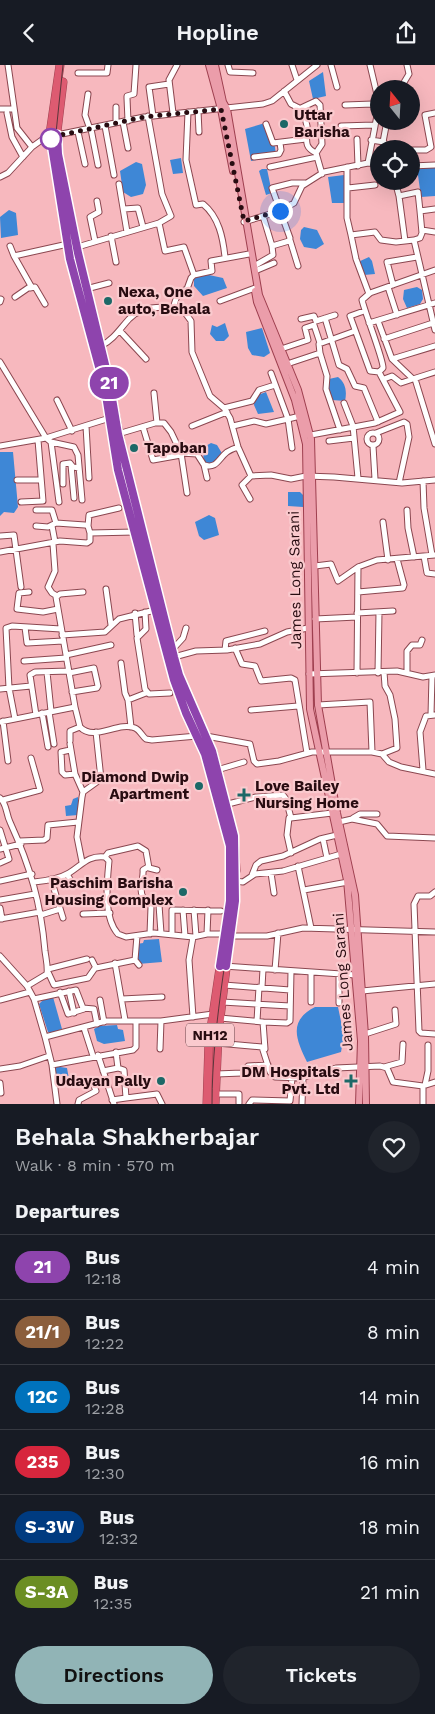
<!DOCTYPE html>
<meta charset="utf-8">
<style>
:root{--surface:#171b24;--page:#20242c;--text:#f1f3f6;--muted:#9ea1a6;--line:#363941;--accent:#91b4b6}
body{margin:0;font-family:"Work Sans",sans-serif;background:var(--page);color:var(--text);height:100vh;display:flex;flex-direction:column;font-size:19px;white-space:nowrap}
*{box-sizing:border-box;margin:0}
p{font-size:16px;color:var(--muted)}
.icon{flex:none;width:28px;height:28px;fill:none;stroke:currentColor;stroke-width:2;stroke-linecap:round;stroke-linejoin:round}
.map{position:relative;height:1039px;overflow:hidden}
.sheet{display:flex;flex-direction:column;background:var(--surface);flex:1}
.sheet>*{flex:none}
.badge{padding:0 10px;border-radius:16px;font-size:18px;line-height:32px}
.needle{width:32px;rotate:342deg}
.tools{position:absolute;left:370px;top:15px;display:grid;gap:10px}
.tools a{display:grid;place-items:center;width:50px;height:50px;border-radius:50%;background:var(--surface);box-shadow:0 5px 20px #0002;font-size:25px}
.you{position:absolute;width:25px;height:25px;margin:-12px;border:4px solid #fff;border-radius:50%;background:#1a73e8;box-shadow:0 0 0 8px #1a73e833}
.map>.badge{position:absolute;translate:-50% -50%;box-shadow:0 0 0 2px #fff}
h2{padding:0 15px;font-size:19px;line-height:45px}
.round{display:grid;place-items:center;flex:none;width:52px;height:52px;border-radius:26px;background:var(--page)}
.summary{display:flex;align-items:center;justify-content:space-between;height:85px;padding:0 15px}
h1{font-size:24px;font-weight:600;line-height:38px}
.button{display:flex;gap:10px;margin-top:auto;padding:10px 15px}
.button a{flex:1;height:58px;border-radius:30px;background:var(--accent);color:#111;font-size:20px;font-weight:600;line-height:58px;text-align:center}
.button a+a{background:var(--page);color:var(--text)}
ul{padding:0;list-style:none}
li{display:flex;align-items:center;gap:15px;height:65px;padding:0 15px;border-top:1px solid var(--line)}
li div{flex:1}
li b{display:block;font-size:19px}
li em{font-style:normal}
li .badge{min-width:55px;font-weight:700;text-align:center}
header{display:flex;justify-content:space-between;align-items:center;height:65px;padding:0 15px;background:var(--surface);font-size:22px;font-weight:600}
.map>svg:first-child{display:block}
.water{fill:#3e87d6}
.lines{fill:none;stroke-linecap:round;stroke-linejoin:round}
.minor-casing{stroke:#8b4750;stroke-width:7}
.major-casing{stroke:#9e3f4f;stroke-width:8}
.highway-casing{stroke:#9e3f4f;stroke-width:9}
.minor{stroke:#fff;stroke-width:5}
.major{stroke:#eb9daa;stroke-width:6}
.highway{stroke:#dd5b71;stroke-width:8}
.rail{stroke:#5a363b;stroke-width:1}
.line-casing{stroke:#fff;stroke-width:11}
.line{stroke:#8e44ad;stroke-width:8}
.walk{stroke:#280c11;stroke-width:5;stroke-dasharray:0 9}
.poi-dot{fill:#1c6867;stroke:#facace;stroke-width:2}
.stop-dot{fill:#fff;stroke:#8e44ad;stroke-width:2.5}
.labels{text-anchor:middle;stroke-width:4.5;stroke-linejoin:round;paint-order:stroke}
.shield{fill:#facace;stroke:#67454a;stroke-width:1}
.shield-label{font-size:14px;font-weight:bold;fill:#280c11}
.poi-label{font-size:15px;font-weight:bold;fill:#280c11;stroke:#facace;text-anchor:start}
.street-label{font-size:15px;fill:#280c11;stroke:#facace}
</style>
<header><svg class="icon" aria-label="back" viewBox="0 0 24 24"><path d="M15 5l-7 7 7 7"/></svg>Hopline<svg class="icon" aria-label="share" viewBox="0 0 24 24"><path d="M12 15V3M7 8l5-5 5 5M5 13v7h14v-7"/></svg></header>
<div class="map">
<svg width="435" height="1039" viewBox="0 0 435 1039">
<rect width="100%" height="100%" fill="#f7b8be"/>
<path class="water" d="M323,7L326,31L313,34L309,16Z
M265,58L275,82L276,91L251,96L245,64Z
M181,93L183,108L173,109L170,95Z
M136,97L142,99L146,120L143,129L131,132L123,127L120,106Z
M435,102V131L421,132L417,103Z
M262,104H267L272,128L266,130L259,106Z
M344,110L347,138H332L328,112Z
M9,145L16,148L18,170L1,173L0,152Z
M304,162L317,165L324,179L316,184L304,182L300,174L301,165Z
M369,192L372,196L375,209L364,210L358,197Z
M209,210L223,213L227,223L203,231L194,221V212Z
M417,222L422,225L423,234L420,239L407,243L403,234L404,225Z
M225,258L229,271L224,276H216L210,269L212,260L217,262Z
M262,263L270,288L264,292L252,290L248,283L246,267Z
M338,312C346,318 347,327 345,336L332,335L327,319L329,314Z
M266,327L274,347L258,349L254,340L255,331Z
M211,378L217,380L223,390L211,400L203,397L204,382Z
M0,387H13L18,442L14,448L4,447L0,451Z
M288,427H300L304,431L303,442L288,441Z
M209,450L215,453L219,470L204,475L199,471L195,457Z
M78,732V750L66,751L65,741L71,740L73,734Z
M159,874L162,897L138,899L137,879L143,878L144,875Z
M53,932L62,964L51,968L48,967L39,939L44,934Z
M315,942H338L344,971L341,987L307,997C296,974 288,956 315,942Z
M117,960L118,964L123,965L125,976L104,979L97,976L94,964L99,961Z
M54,1001L67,1003L70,1020L58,1022Z"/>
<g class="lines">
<defs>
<path id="minor" d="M8,0L17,63L32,82L50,69L57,70L144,52L263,39L272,36L317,0
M228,0L230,7L253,8
M292,0L297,15
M331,0L337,22
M370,0L379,38
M78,8H107L108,0
M400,24L409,9L407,0
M284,26L291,39L303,45C304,50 306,56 307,61C308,74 302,81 316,88L322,109
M411,27L415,36
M88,29L85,50L90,64
M345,40L373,39L379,41
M116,42V58
M301,43L316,36L320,40L322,79L316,88
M0,44H14
M198,46L199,67
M188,47L186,95L196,140L203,139C219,152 223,173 225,192
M7,48L12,72L23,92
M173,48L169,15L177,0
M148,51L162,129L171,151L159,158
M153,51L149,22L169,19
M128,56L127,33V31L134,29L136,0
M123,57L128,83
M266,59L273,78L306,74
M105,61L114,110
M341,61L374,60
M91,64L98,100
M78,67L85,99
M357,74L358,101
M371,75L384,77L386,84
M383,77L387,56
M411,85H426L431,82L425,50L435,48
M254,92L279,89L281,85L280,78
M368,98L379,99
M411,101L435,100
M270,102L317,92
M347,102V153L351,170
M0,112L8,108L32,82
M395,116L399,131L418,127L420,146
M119,119L127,167
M348,123L375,120
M399,131L405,176
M124,144L138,143L143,162
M435,144L420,146L422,168L420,173L414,175L435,265
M263,151L272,181
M244,157L280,146L294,138L302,121L324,107L368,98L379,40
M422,165L435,167
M111,171L116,197
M290,175L298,201
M95,176L90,152L99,147L97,136
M10,181L14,191L68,179
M74,183L159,158L165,186L184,182L194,210L212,206L211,196L249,189
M14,191L31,221L15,232
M254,201L273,190L272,181L289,176L290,173L272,123L292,118H305
M255,206L274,198
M393,220L387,197L417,192
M388,222L397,250
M30,223L35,222L45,239
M86,224L109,218
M369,229L356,194L351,170L375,167L381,175L396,177L414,175
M220,236L255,223
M0,237L1,234
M173,243L178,228L187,224L191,213L194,210
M325,253L339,300L347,304L355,321L364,323L378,357
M301,254L314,251L316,256L335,250
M378,256L392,294
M369,258L435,238
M120,266L146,294
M384,274L433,258
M101,281C114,274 119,265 129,254C143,240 165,241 183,245L191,256L192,287L210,331L224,343L230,353L238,382L251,411L271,410L291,414L306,411L334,412L402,418L435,415
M435,281L392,294L413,314L435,307
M281,284L308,275L305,263L314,260L320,278
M320,288L319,279L355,266
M0,297L46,373L113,352
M287,299L320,288L327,311L326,324L340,365
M379,307L383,303C384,296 365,248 362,235L370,228L435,205
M384,314L392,311L401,318L413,314
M415,314L435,379
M154,328L157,358
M57,335L72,366
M344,338L353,361L358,413
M224,343L252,336L259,325L275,320
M86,361L89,413
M192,361L227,347
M233,361L254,356L266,359L288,354L271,308
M143,362L153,395L181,390
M367 374a6 6 0 1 1 12 0a6 6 0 1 1-12 0Z
M376,368L404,357L407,359L409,372L399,418
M118,369L155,358H164L171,367L181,388L197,389L204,400C217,404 218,394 227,387C230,385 235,383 238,382
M311,370L375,358L400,347L379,307L370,306L350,251L364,246
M329,376L354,373
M51,377L59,437
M0,381L46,373L51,377L74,382L78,390L82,435
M373,381L375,414
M292,383L288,354L300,351
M181,388L187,428
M71,400L74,433
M204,400L207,413
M17,415H41
M423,416L424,443L432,490
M63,419V399L70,398L73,402L79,403
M250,434L242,420L251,411
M21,437L43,436L38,375
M36,445H52L56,458
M407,445L408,463L414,492
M383,457L388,495
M36,461L48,462L56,458L85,460L88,461L90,468
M52,461L55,477
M88,461L89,450L119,443
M0,471L14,470L21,522
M53,479L55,506L48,522L52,528L57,531
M0,487L60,476L87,478L90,476V468L135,467
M424,491L427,508L435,509
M315,501L331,499L338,516L358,502
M106,524L111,560
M29,527L19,528L17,544L43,547L58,544
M358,527L403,523L404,520L397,494
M145,547L146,564L137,573L145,624L149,629L170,628
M135,548L137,570
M357,548L393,546
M315,554L357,552
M25,562L27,578L63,576
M62,570L105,567L119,554L155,545
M235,583L242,599L255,601L261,616L291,613L295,615L307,688
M172,585L183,573L186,563
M225,585L226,576L265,566
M66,590L111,580
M174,592L196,586L227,585L260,579L287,567L308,563
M24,596L66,593
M121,598L125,628L128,635
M47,607L51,646
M407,607V586L412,580H420L422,575
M69,608L94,603L98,621L97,623L72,627
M357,608L358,502L377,495L435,490
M378,608L379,547
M309,609L397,606L423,612L435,610
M0,624L31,621
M318,640L370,637L372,687
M75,642L56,532L60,529L83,527
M251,645L298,641
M49,647L54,679
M42,648L48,682
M36,650L30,610L35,607L69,606
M431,650L432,611
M15,654L9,623L6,563L12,561L61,564
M3,656L8,696
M0,657L75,642L80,662C94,677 118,656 135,663C140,665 142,671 146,674L152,675L197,671
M131,662L128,635L146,628
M206,671L250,679L254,696L257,699L279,696L312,687H372L382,689L389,697L401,702L435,709
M70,676V666L80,662
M70,679L75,709L83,727
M70,685L61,687L62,707L65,710L75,709
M382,689L397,683L395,654L390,630L385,621L384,607
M217,705L244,697
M423,705L420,667L426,651L435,650
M0,733C7,739 6,749 10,757C30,801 41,838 45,886C46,894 48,901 47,909L27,921L0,891
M3,735L40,725L31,693
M224,740L256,732L283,730L286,734L291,753L332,748
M289,753L287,770L291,788
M353,753L360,749H377
M339,757L352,754L377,759L387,771L435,773
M0,765L9,794L0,798
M323,774L327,793
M20,776L44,775L47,773L48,760L78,757
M0,784L21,779
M105,792L108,788L138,781L146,786L149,803L157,805
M82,797L77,772L82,732L83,727L101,714L96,667
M298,801L311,863
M148,802L143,805C144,814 138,824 143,832C145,836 149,837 151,842L150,869
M271,808L274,828
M67,809L74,821L82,819
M252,810L256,800L261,796L283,791L320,774L337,770
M51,814L63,853
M0,816L32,809
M235,816L243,817L255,809L283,806L341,789
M34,817C45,816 59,814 69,808C82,800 88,790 105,792L109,796C107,818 103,852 118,869L126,872L154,868L193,872L207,869H225
M304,825L348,817
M435,827L430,831H418L414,839L419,966L421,968L435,969
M0,835L35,829
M159,840L161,868
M0,843L2,854
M183,845L185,871
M194,845L196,871
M83,849L110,848
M41,850L60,844
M0,854L40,847
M172,869V845L221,846
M207,869L208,845
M137,871L135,895L139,900
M230,871H267L303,863L435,867
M193,872L189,895L193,952
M92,895L96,903L135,895
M115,898L125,955
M224,901L356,910
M48,904L87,894
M275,905L278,868
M48,907L54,920L88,913L95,903
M339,909V938
M224,920L290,925
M27,921L34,934L45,972L106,956H161L213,949
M262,922L263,904
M69,926L74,948
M362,926L435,919
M60,927L68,949L84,944
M34,934L76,925L83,943L94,944L97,959
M122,934L162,932
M0,935L30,927
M100,935L104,957
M222,937L290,941
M311,937V907
M220,953L263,957
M257,956L259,922
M84,963L93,991
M365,969L396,959L395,945
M45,972L52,1000L133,985L136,982V956
M217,978L262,982L270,1007L275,1012L301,1013L336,1003L380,1001L387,1003L393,1017L423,1021L435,1017
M160,984L161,956
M265,984L263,957L287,958L290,956L291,906
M116,987L118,1003L124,1005L126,1033L157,1029L162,1039
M98,990L114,1039
M52,1000L57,1039
M384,1002L402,997L403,979
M0,1004L20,1001L49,991
M103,1006L118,1003
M216,1009L242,1008L248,1001L268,1000
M0,1018L1,1028
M79,1018H93L106,1014
M425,1020L428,1006V980
M423,1021V1039
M215,1029H239V1038
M112,1035L126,1033
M78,1039L79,1035L96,1026L93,1018
M249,1039L252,1035L290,1036L292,1013
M302,1039L303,1013"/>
<path id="major" d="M209,0L221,44L233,106
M215,0L223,37L227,44L259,230L298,325L311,374L318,640L337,748L355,830L365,970L366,1039
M255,226L257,237L295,335L306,379L310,644L347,815L361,976L359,1039"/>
<path id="highway" d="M60,0L50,69L70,193L105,324L118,405L174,615L186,648L205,689L230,781V836L209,977L207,1039
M63,17L57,66L58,89L77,188L109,316L125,400L179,610L213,687L234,771L236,806
M215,1039L218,970L230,870"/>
</defs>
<use href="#minor" class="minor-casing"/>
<use href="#major" class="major-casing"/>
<use href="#highway" class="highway-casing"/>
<use href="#minor" class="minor"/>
<use href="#major" class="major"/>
<use href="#highway" class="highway"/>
<path class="rail" d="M63,0L56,68L60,125L107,321L121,395L171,593C191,660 226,721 234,791C238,831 229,872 223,911C217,954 212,996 212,1039"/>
</g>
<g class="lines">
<defs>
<path id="line" d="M220,901L230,836V781L205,689L186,648L174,615L118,405L105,324L70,194L50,69L57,70L58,89L78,188L109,316L118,369L174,592L179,610L212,686L234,771L235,836L226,901"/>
</defs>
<use href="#line" class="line-casing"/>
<use href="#line" class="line"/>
<path class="walk" d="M51,74L50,69L61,70L144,52L221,44L244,156L280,146"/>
</g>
<g class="poi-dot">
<circle cx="284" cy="59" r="5"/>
<circle cx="108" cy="236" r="5"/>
<circle cx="134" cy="383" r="5"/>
<circle cx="199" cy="721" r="5"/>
<path d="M241.5 722.5h5v5h5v5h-5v5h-5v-5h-5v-5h5z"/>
<circle cx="183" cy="827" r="5"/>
<circle cx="161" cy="1016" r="5"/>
<path d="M348.5 1008.5h5v5h5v5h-5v5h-5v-5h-5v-5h5z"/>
</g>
<circle class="stop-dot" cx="51" cy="74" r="10"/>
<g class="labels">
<rect class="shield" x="186" y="958.5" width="48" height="23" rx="4"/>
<g class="shield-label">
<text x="210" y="975">NH12</text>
</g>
<g class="poi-label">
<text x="294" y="55">Uttar<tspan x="294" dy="17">Barisha</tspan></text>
<text x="118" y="232">Nexa, One<tspan x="118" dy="17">auto, Behala</tspan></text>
<text x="144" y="388">Tapoban</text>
<text x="189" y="717" text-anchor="end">Diamond Dwip<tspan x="189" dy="17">Apartment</tspan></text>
<text x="255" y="726">Love Bailey<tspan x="255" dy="17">Nursing Home</tspan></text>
<text x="173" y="823" text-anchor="end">Paschim Barisha<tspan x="173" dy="17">Housing Complex</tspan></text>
<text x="340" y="1012" text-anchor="end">DM Hospitals<tspan x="340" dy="17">Pvt. Ltd</tspan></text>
<text x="151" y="1021" text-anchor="end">Udayan Pally</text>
</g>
<g class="street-label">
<text transform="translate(295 515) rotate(-91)" y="5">James Long Sarani</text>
<text transform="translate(343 917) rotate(-94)" y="5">James Long Sarani</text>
</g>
</g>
</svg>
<div class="tools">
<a><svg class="needle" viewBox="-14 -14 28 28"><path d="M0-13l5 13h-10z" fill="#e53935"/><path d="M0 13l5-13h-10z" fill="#9ea1a6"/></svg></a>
<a><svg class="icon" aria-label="locate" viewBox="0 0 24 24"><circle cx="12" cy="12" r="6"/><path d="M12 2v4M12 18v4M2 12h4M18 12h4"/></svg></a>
</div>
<div class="you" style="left:280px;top:146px"></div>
<b class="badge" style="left:109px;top:318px;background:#8e44ad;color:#fff">21</b>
</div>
<section class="sheet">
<div class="summary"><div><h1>Behala Shakherbajar</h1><p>Walk · 8 min · 570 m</p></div><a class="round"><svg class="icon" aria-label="heart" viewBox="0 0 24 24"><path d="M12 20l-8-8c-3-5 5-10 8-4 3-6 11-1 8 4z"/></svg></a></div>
<h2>Departures</h2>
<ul>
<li><span class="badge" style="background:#8e44ad;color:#fff">21</span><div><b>Bus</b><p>12:18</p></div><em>4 min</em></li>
<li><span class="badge" style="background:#8b5e3c;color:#fff">21/1</span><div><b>Bus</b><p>12:22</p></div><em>8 min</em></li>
<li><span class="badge" style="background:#0072bc;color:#fff">12C</span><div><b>Bus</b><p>12:28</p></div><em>14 min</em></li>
<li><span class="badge" style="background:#d7263d;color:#fff">235</span><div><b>Bus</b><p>12:30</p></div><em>16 min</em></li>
<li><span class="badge" style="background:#003b80;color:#fff">S-3W</span><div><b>Bus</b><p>12:32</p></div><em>18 min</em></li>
<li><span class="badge" style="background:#6b8e23;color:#fff">S-3A</span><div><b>Bus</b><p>12:35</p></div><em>21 min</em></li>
</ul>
<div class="button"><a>Directions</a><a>Tickets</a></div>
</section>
